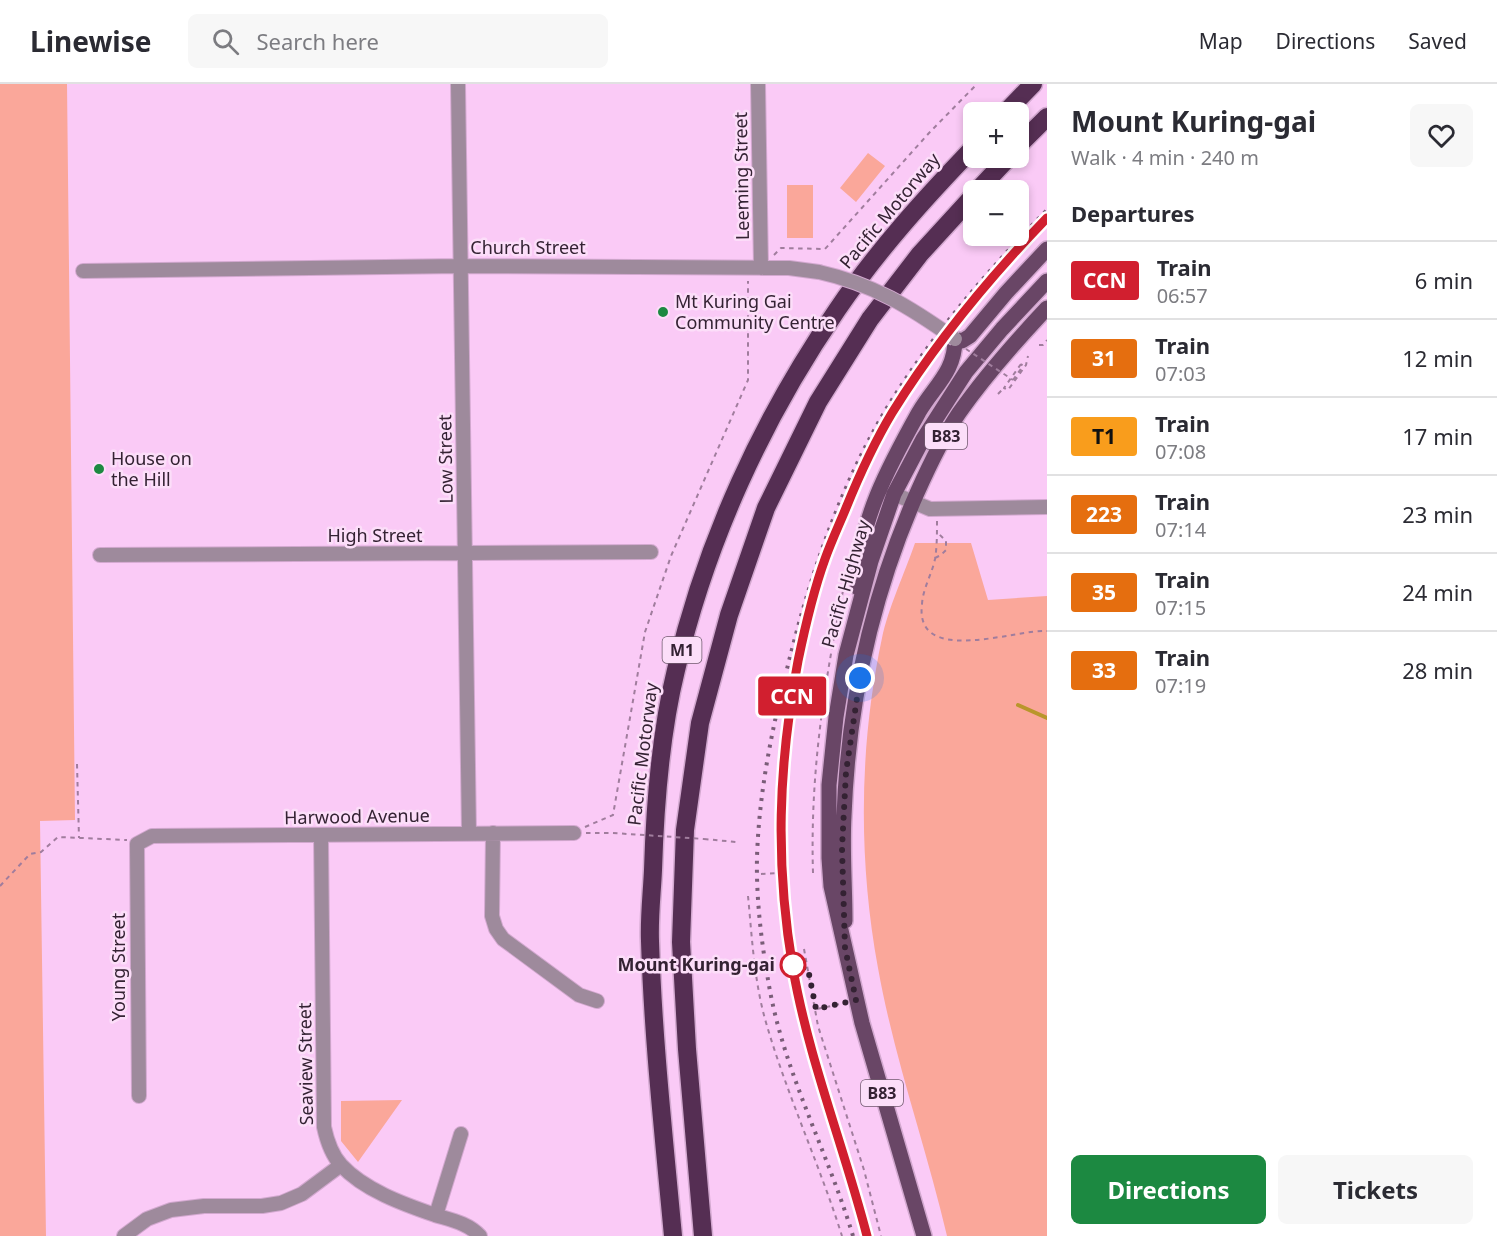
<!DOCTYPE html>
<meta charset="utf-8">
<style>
:root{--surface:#fff;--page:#f7f7f7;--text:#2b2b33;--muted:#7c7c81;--line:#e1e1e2;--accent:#1c8941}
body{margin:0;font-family:"Noto Sans",sans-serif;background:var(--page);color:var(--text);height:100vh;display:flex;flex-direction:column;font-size:22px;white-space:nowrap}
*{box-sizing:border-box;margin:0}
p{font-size:20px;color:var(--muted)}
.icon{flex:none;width:33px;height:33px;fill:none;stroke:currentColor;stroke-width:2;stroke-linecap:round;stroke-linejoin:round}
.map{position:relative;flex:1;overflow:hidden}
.details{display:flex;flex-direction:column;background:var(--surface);width:450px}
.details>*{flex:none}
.badge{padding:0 12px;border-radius:4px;font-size:21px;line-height:39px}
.buttons{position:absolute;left:963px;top:18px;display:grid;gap:12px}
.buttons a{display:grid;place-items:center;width:66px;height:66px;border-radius:9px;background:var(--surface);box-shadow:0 3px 9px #0003;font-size:30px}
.you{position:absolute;width:30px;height:30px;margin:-15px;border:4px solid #fff;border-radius:50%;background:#1a73e8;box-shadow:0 0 0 9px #1a73e833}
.map>.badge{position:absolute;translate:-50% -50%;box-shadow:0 0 0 3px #fff}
h2{padding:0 24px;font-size:22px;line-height:54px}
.round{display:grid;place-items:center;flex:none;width:63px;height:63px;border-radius:9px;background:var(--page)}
.overview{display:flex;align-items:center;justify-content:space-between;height:102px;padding:0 24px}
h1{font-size:28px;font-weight:700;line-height:45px}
.primary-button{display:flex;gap:12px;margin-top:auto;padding:12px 24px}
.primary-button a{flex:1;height:69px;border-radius:9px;background:var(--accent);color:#fff;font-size:24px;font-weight:700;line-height:69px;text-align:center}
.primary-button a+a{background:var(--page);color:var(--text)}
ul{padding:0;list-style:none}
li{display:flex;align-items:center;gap:18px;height:78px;padding:0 24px;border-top:2px solid var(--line)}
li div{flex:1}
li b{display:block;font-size:22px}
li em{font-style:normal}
li .badge{min-width:66px;font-weight:700;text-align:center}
header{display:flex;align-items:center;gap:36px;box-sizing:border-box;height:84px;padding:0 30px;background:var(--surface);border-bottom:2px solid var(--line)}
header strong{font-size:28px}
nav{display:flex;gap:33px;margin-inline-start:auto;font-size:21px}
.search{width:420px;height:54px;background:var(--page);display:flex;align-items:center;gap:15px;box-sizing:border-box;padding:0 21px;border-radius:9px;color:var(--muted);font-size:22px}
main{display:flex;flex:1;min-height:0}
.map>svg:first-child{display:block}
.green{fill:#faa79a}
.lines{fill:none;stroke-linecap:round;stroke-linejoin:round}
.stream{stroke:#b9962b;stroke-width:4}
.street-casing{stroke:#d2a8cf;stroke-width:16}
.primary-casing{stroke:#d2a8cf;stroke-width:18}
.highway-casing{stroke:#d2a8cf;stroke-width:21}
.path{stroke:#a07d9d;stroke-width:2;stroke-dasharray:4.5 4.5;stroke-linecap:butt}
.street{stroke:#9e8a9c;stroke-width:14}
.primary{stroke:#694666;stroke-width:15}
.highway{stroke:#552e53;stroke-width:18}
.rail{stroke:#7a5d78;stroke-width:4;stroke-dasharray:3 6;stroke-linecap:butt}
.street-bridge-casing{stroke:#d2a8cf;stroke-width:16;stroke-linecap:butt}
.path-bridge{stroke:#a07d9d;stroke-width:2;stroke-dasharray:4.5 4.5;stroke-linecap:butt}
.street-bridge{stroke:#9e8a9c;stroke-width:14}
.line-casing{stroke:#fff;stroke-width:14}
.line{stroke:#d11f2f;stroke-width:9}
.walk{stroke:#342233;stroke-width:6;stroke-dasharray:0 10.8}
.poi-dot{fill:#1c8941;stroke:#fcdef9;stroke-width:2}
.stop-dot{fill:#fff;stroke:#d11f2f;stroke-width:3}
.labels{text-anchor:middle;stroke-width:5;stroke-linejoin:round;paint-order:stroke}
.shield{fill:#fcdef9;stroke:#705a6e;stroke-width:1.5}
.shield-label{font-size:16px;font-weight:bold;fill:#342233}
.street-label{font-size:18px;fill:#342233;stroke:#fcdef9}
.poi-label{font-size:18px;fill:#342233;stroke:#fcdef9;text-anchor:start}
.stop-label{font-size:18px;font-weight:bold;fill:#342233;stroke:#fcdef9;text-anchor:end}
</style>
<header>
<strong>Linewise</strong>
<div class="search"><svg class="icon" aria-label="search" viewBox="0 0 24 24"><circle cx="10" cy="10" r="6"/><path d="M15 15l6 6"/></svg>Search here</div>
<nav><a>Map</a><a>Directions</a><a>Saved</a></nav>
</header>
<main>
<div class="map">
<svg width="1047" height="1152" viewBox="0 0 1047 1152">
<rect width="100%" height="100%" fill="#facaf6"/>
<path class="green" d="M0,0H67L75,736L40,737L46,1152H0Z
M868,69L885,82L856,118L840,104Z
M787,101H813V154H787Z
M915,459H971L988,516L1047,512V1152H947C926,1062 894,974 878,884C858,775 859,662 882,554C888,525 905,488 915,459Z
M402,1016L358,1078L341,1057V1017Z"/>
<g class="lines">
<path class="stream" d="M1018,621L1047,634"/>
<defs>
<path id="street" d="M458,0L469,750
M758,0L761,184
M83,187L460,182L789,184L819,188
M894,410L930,425L1047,423
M100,471L651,468
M493,749L492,832L496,845L503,855L579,911L597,917
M321,752L324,1043C327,1057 331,1070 341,1081C364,1106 403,1120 435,1131C451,1136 468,1139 480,1152
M139,1012L137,760L152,752L574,749
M436,1131L461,1050
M124,1152L147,1135L171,1126L204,1122H262L281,1119L302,1110L341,1081"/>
<path id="primary" d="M858,504C856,441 890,380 919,328C935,301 955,288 955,255L962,257L970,252L1006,209L1047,165
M845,837C845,802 842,767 844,732C848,622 872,511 917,409C929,382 942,354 959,329C985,292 1016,257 1047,224
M924,1152L862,939L831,802L829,774V701L836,633L846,571L871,477L894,410L923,355L966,288L1002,245L1047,197"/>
<path id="highway" d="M1006,28L1033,0
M1018,62L1047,33
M978,106L1008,74
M673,1152C664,1054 653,955 650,857C649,833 652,809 653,786C655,719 660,651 676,586C706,458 762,335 837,226C877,167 924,115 974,63
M703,1152L687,965L681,858L685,746L700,639L729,531L766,424L818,318L870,235L920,170L974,111"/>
</defs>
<use href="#street" class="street-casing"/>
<use href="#primary" class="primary-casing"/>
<use href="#highway" class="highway-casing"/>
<path class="path" d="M774,171L781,164L825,165L929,49L977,0
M1039,261H1043L1047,256
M1021,280L1004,304L1008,306L1026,281L1028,272
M1013,296L1023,282L1021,280
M998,310L1004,304
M937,437C937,450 937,463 935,475C932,490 923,504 922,520C914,583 1016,545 1047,547
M935,474L941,471L946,466V457L937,448
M77,680L79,754
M585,743L613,731L645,548L671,472L748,296V197
M586,749H613
M704,755L736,758
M813,789C810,690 824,599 844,502
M761,790L779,789
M0,802L30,770L41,768L58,753L127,756
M748,812C752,853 754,895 765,935C786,1009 819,1079 842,1152
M804,865L818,942L864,1086L881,1152
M817,925L845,919"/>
<use href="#street" class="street"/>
<use href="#primary" class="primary"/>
<use href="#highway" class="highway"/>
<path class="rail" d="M804,551C797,582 790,613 786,645C773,746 782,853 808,952C825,1019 850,1084 867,1152
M853,1152C828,1069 786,992 770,907C762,863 756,817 757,773C759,710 771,650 786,589C808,499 837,408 885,327C930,253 986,188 1047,126"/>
<defs>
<path id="street-bridge" d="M819,188C873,200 910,223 955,255"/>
</defs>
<use href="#street-bridge" class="street-bridge-casing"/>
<path class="path-bridge" d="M966,265L1013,296
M613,749L704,755"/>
<use href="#street-bridge" class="street-bridge"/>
</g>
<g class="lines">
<defs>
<path id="line" d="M867,1152C844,1063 809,976 793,885C775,779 778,683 798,577C805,543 813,508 825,475C831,458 839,441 846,424C859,392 874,359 892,329C936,258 989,194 1047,134"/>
</defs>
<use href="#line" class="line-casing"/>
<use href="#line" class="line"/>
<path class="walk" d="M793,881L808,885L816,925L856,916L845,864L842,764L846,688L860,594"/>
</g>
<g class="poi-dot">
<circle cx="663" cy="228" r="6"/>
<circle cx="99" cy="385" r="6"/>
</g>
<circle class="stop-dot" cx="793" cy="881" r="12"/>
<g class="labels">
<g class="shield">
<rect x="925" y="339" width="42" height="26" rx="4.5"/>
<rect x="662.5" y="553" width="39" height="26" rx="4.5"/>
<rect x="861" y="996" width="42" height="26" rx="4.5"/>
</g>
<g class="shield-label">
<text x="946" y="358">B83</text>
<text x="682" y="572">M1</text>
<text x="882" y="1015">B83</text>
</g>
<g class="street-label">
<text transform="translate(742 92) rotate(-91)" y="6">Leeming Street</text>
<text transform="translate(890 127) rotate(-50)" y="6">Pacific Motorway</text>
<text x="528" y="170">Church Street</text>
<text transform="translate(446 375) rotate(-91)" y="6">Low Street</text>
<text x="375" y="458">High Street</text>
<text transform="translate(846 500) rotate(-74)" y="6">Pacific Highway</text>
<text transform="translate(643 670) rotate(-83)" y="6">Pacific Motorway</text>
<text transform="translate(357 733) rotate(-1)" y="6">Harwood Avenue</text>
<text transform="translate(119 883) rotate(-90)" y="6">Young Street</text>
<text transform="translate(306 980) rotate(-91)" y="6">Seaview Street</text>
</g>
<g class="poi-label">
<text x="675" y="224">Mt Kuring Gai<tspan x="675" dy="21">Community Centre</tspan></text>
<text x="111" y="381">House on<tspan x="111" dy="21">the Hill</tspan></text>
</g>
<g class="stop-label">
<text x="775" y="887">Mount Kuring-gai</text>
</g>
</g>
</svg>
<div class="buttons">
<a>+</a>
<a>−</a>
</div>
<div class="you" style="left:860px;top:594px"></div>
<b class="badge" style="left:792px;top:612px;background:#d11f2f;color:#fff">CCN</b>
</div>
<section class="details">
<div class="overview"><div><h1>Mount Kuring-gai</h1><p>Walk · 4 min · 240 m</p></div><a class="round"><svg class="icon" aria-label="heart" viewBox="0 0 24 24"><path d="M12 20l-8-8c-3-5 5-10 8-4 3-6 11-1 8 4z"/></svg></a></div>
<h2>Departures</h2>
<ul>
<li><span class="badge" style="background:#d11f2f;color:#fff">CCN</span><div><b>Train</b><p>06:57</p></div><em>6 min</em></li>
<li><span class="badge" style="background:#e56e0f;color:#fff">31</span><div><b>Train</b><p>07:03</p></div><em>12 min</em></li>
<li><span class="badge" style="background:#f99d1c;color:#111">T1</span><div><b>Train</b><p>07:08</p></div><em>17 min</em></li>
<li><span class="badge" style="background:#e56e0f;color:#fff">223</span><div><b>Train</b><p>07:14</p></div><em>23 min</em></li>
<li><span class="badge" style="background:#e56e0f;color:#fff">35</span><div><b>Train</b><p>07:15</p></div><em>24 min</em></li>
<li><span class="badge" style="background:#e56e0f;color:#fff">33</span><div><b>Train</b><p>07:19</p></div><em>28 min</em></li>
</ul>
<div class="primary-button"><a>Directions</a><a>Tickets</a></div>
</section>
</main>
